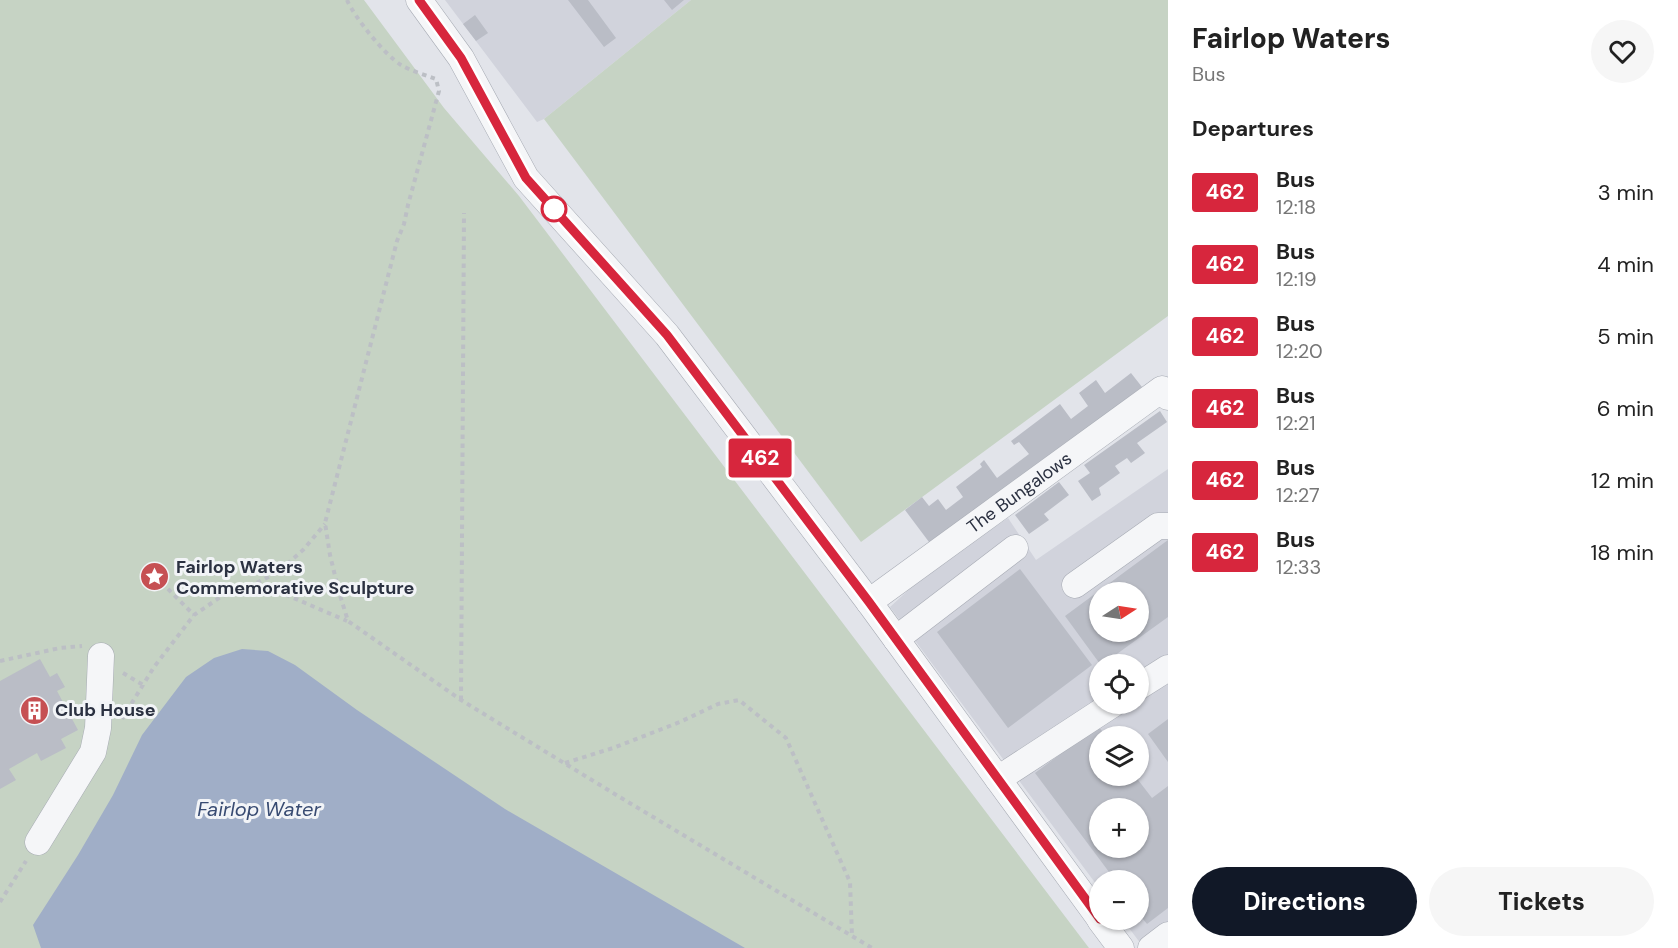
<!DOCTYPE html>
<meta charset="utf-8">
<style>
:root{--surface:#fff;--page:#f6f6f6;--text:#222;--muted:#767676;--accent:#111827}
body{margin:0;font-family:"DM Sans",sans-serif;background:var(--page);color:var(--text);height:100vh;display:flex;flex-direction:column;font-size:22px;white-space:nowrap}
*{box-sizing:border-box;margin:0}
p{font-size:20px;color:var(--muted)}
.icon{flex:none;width:33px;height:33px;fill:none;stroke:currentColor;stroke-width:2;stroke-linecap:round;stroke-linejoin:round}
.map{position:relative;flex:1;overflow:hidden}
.drawer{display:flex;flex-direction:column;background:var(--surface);width:510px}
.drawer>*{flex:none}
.badge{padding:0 12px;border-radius:4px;font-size:21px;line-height:39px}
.needle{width:39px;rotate:78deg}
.controls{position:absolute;left:1089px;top:582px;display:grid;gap:12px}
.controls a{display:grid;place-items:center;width:60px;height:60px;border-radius:50%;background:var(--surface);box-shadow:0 2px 4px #0004;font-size:30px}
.map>.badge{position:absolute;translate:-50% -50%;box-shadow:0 0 0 3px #fff}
h2{padding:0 24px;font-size:22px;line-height:54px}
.round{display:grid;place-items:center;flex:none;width:63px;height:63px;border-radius:32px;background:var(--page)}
.overview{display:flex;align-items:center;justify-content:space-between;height:102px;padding:0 24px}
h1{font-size:28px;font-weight:800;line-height:45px}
.action{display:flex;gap:12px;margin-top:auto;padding:12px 24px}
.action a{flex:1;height:69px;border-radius:36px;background:var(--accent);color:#fff;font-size:24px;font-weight:800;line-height:69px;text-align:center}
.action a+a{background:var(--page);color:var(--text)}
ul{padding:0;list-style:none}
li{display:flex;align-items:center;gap:18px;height:72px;padding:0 24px}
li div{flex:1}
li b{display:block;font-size:22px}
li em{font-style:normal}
li .badge{min-width:66px;font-weight:700;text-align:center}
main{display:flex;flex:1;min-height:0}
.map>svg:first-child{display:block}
.built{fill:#d1d3dc;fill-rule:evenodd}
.green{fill:#c6d3c4}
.water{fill:#a0aec7}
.building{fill:#babdc6;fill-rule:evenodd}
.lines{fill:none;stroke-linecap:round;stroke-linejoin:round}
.minor-casing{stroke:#a7abb4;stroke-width:27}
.path{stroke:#bcbfc5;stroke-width:4;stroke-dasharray:4.5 4.5;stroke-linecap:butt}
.minor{stroke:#f5f6f8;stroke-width:26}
.line-casing{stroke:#fff;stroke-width:14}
.line{stroke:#d7263d;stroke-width:9}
.stop-dot{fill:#fff;stroke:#d7263d;stroke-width:3}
.labels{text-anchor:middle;stroke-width:6;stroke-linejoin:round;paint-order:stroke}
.street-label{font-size:18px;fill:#2b3141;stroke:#f2f4f7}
.poi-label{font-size:18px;font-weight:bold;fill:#2b3141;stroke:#f2f4f7;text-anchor:start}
.water-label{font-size:20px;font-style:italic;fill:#384b72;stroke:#f2f4f7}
</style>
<main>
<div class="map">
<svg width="1168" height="948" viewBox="0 0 1168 948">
<rect width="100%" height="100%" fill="#e2e4ea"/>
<path class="built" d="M445,0H691L544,119L537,122Z
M1168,469V948H1144L1123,920H1138V880H1100L1099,888L890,607L928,572L1008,518L1036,560ZM1100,592H1138V632H1100ZM1100,664H1138V704H1100ZM1100,736H1138V776H1100ZM1100,808H1138V848H1100Z"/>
<path class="green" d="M0,0H364L444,108L519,196L1089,948H0Z
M691,0H1168V316L861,542L544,119Z"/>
<path class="water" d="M242,649L268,651L295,665L357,710L505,809L745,948H41L33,925L78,855L113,795L142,735L186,677L214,658Z"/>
<path class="building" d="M568,0H588L616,38L604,47Z
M664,0H684L672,10Z
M475,15L488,33L476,41L463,24Z
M1131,373L1142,387L932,546L905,510L922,497L929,506L938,499L946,510L963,497L956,487L982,467L980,464L984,460L997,478L1029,454L1019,442L1014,445L1011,441L1060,404L1071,419L1088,406L1079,393L1096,380L1105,393Z
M1160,411L1167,422L1137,443L1145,453L1131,463L1127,458L1115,466L1120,473L1099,488L1101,495L1092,501L1078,481L1090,473L1084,465Z
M1059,482L1069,495L1044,514L1049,520L1029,534L1015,515Z
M1168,540V617L1103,664H1100L1065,616ZM1100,592H1138V632H1100Z
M1020,569L1092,665L1008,728L937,632Z
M40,659L50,677L57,673L65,687L57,691L78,730L61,739L66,748L41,761L37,753L9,769L16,780L0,789V681Z
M1168,719V762L1148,734Z
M1098,726L1106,736H1100V776H1135L1152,798L1168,786V908L1147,924L1138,913V880H1115L1035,773ZM1100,808H1138V848H1100Z"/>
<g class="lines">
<defs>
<g id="minor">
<path d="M419,0L461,58L526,178L667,335L869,602L1100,919"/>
<path d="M1075,585L1158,526H1168"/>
<path id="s1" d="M869,602L1162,389L1168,397"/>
<path d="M896,639L1015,548"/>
<path d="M1138,687L1168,668"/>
<path d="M998,779L1113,704"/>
<path d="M38,842L93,752L98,728L101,656"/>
<path d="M1100,920L1121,948"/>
<path d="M1151,948L1168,935"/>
</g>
</defs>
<use href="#minor" class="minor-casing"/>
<path class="path" d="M347,0C355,18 384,54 401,65C411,71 425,75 436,79L439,91L408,205L404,224L397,241L325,523L330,555L339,592L348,621L461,700L618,796L872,948
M161,582L150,583L149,572L160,571L161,582L194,615
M241,591L282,593L347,621
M0,661L60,648L82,646
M123,673L143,685
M461,700L464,213
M122,719L154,667L194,615L222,596L241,591L278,572L303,550L325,524
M565,763L613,748L680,722L718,704L739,700L786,738L850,882L852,936
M0,902L26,861"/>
<use href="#minor" class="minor"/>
</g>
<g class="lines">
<defs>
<path id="line" d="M419,0L461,58L526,178L667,335L869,602L1100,919"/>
</defs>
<use href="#line" class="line-casing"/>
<use href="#line" class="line"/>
</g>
<defs>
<symbol id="sight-disc" viewBox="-11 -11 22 22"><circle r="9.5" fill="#c65053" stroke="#f2f4f7"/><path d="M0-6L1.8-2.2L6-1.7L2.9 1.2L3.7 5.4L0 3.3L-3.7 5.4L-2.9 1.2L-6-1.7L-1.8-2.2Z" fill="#fff"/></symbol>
<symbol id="building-disc" viewBox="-11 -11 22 22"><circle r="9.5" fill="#c65053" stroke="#f2f4f7"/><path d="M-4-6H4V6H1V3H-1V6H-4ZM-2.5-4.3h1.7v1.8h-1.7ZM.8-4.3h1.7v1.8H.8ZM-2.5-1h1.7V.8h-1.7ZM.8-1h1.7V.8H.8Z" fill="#fff"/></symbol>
</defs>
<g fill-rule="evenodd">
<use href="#sight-disc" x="138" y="560" width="33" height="33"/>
<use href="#building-disc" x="18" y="694" width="33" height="33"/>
</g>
<circle class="stop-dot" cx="554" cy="209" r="12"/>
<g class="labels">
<g class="street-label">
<text dy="6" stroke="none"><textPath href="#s1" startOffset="186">The Bungalows</textPath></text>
</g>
<g class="poi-label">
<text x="176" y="573">Fairlop Waters<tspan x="176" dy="21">Commemorative Sculpture</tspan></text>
<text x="55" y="716">Club House</text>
</g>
<g class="water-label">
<text x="259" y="816">Fairlop Water</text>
</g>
</g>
</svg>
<div class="controls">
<a><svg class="needle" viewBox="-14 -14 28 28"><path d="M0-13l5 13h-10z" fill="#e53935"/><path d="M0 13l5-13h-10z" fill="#767676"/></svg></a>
<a><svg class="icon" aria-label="locate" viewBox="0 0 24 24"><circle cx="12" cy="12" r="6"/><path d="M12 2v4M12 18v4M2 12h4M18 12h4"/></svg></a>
<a><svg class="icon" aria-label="layers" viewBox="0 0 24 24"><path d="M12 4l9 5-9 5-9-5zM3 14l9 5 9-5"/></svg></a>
<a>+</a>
<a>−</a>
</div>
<b class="badge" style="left:760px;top:458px;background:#d7263d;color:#fff">462</b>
</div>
<section class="drawer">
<div class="overview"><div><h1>Fairlop Waters</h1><p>Bus</p></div><a class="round"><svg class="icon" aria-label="heart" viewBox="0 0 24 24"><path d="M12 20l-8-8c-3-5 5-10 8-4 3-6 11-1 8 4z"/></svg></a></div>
<h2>Departures</h2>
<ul>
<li><span class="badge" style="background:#d7263d;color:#fff">462</span><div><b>Bus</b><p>12:18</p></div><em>3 min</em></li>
<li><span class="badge" style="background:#d7263d;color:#fff">462</span><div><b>Bus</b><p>12:19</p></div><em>4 min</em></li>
<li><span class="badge" style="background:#d7263d;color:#fff">462</span><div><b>Bus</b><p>12:20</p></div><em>5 min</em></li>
<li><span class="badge" style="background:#d7263d;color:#fff">462</span><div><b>Bus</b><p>12:21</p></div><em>6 min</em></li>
<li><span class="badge" style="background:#d7263d;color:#fff">462</span><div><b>Bus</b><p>12:27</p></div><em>12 min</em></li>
<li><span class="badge" style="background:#d7263d;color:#fff">462</span><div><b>Bus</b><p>12:33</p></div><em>18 min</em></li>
</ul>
<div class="action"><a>Directions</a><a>Tickets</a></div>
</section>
</main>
